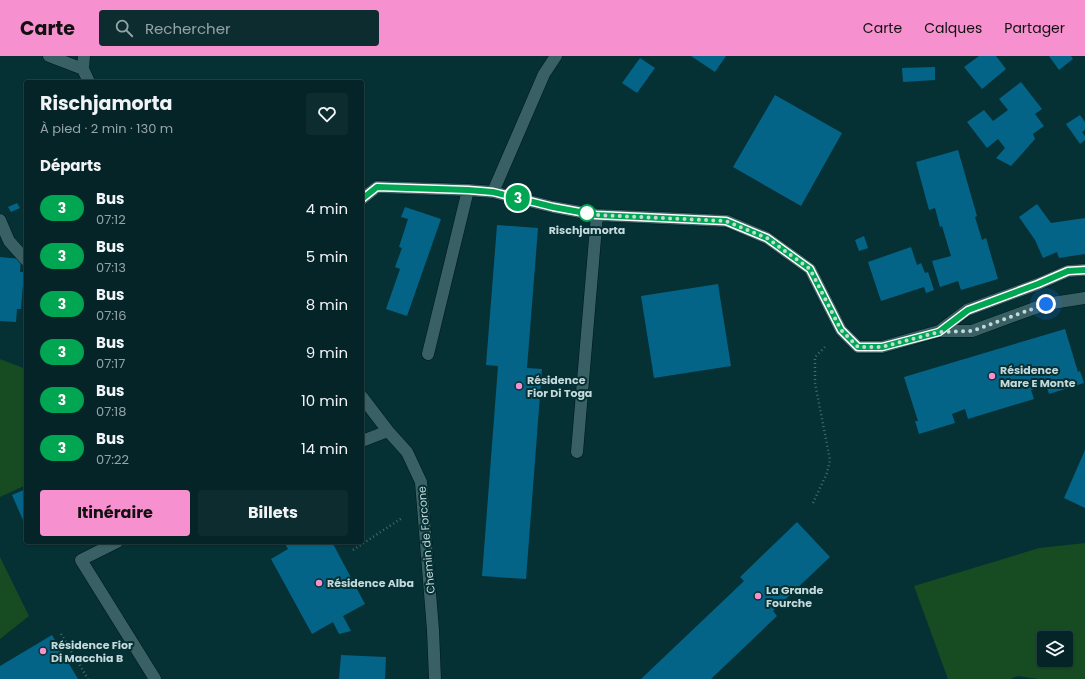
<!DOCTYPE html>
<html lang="fr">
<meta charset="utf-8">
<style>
:root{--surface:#042427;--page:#0d2c2f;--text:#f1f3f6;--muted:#97a4a7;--line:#254144;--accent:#f690cf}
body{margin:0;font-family:Poppins,sans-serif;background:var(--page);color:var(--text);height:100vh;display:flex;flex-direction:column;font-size:15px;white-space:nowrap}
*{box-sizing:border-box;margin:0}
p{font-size:13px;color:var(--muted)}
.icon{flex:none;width:22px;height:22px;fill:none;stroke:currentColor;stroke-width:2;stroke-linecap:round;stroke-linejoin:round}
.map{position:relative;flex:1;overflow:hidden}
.drawer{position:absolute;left:24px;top:24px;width:340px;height:464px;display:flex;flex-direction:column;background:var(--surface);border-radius:4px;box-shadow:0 1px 3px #0004,0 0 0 1px var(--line)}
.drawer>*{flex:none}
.badge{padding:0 8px;border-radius:13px;font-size:14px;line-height:26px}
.tools{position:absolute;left:1037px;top:575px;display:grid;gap:8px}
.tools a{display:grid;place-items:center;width:36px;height:36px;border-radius:4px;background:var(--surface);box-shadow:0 1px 3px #0004,0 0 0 1px var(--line);font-size:20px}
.you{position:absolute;width:20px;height:20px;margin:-10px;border:3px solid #fff;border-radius:50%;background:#1a73e8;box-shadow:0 0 0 6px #1a73e833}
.map>.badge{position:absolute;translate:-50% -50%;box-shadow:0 0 0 2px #fff}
h2{padding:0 16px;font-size:15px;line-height:36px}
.round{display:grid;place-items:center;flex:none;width:42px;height:42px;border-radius:4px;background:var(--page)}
.head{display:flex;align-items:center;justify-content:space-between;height:68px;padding:0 16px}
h1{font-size:19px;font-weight:700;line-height:30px}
.primary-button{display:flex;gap:8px;margin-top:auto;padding:8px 16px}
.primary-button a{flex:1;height:46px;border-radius:4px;background:var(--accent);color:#111;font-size:16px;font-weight:700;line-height:46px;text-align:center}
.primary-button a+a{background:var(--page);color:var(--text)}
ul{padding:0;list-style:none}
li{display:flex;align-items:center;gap:12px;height:48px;padding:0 16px}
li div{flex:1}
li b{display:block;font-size:15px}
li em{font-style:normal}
li .badge{min-width:44px;font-weight:700;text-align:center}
header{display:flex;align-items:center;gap:24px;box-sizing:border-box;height:56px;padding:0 20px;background:var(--accent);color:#111}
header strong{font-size:19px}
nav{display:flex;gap:22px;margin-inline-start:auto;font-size:14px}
.search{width:280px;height:36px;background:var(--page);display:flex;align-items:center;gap:10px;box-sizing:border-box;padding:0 14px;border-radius:4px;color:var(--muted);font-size:15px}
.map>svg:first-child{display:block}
.green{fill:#174b22;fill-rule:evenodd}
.building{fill:#046487}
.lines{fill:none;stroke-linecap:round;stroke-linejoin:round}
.minor-casing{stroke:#001719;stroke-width:13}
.path{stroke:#486b6f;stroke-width:2.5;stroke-dasharray:1 3;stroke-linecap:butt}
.minor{stroke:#396064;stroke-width:12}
.line-casing{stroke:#fff;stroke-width:9}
.line{stroke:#00a651;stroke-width:6}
.walk{stroke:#c4d9db;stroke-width:4;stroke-dasharray:0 7.2}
.stop-dot{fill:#fff;stroke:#00a651;stroke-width:2}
.poi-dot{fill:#f690cf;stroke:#053034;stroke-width:1.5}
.labels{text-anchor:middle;stroke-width:4;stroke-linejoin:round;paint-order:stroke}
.stop-label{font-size:11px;font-weight:bold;fill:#c4d9db;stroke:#053034}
.poi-label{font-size:11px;font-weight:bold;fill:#c4d9db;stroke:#053034;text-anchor:start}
.street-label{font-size:11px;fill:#c4d9db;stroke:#053034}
</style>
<header>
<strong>Carte</strong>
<div class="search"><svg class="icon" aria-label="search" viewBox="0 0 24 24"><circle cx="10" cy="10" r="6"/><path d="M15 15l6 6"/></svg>Rechercher</div>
<nav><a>Carte</a><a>Calques</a><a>Partager</a></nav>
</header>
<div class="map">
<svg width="1085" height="623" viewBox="0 0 1085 623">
<rect width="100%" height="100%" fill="#053034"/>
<path class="green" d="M0,303L26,313V429L0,441Z
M1085,487V623H1038L1018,620L1010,623H948L914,530L1039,492ZM1044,582H1066V604H1044Z
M0,501L29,560L0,583Z"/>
<path class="building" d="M691,0H726L715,16Z
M979,0H996L1006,13L982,33L964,11Z
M1049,0H1071L1073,3L1059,14Z
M640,2L655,12L637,37L622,27Z
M935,11V24L903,26L902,12Z
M1021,26L1042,53L1035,58L1044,70L1033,78L1035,83L1011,110L996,102L1005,92L998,83L987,92L967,66L984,54L993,65L1008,54L999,43Z
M775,39L842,77L801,150L733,111Z
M1080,59L1085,66V74L1082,76L1085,80V84L1080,88L1066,68Z
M958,94L977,160L975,161L982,184L986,182L998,223L961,234L958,225L940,231L932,205L951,200L942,170L940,171L935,152L929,154L916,106Z
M17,147L20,152L11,156L8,151Z
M1037,148L1051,167L1085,162V198L1059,202L1057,196L1043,202L1035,184L1019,161Z
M405,151L441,163L407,260L386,253L400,213L395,211L402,192L399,191L408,163L401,161Z
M497,169L538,172L527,312L542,313L526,523L482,520L498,310L486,309Z
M864,180L868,192L859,195L855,184Z
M911,191L917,209L921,207L925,217L928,216L934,234L926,237L924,231L881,245L868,206Z
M0,201L21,203L20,216H24L21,253H17L16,266L0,265Z
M718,228L731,310L654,322L641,240Z
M1065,273L1078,316L1080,315L1084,327L1049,338L1046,329L1031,334L1034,343L968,363L965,353L952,358L955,367L919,378L915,365H918L904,321Z
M1085,394V452L1064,442Z
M26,433V471L12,439Z
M797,466L830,501L773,555L777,560L711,623H641L744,525L740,521Z
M284,486H332L365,548L343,560L351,575L339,578L333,566L312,578L271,503L288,493Z
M52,579L78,623H0V610Z
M341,599L386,601L385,623H339Z"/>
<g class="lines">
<defs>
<path id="minor" d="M49,0L83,13
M84,0L83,13L89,26
M493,136L544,18L556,0
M362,143L377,131L468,134L493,136L553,151L597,159L727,165L767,182L810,213L841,274L858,291H882L939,275H972L1046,248L1085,242
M0,164L9,185L26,204
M939,275L967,254L1038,228L1068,215L1085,214
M428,298L468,134
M362,341L388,375L407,396L421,426L433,574L435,623
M362,385L388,375
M577,396L597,159
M117,486L81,504L155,623"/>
</defs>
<use href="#minor" class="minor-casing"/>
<path class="path" d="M813,447L827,417L830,404L815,327V301L827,289
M353,494L402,462
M61,578L88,623"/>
<use href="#minor" class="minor"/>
</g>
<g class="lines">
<defs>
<path id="line" d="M362,143L377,131L468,134L493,136L553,151L596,159L726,165L767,182L810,213L841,274L858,291H882L939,276L968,254L1038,228L1068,215L1085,214"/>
</defs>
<use href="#line" class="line-casing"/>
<use href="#line" class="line"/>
<path class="walk" d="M587,157L582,156L596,159L726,165L767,182L810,213L841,274L858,291H882L939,276L972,275L1046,248"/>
</g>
<circle class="stop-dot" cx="587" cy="157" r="8"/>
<g class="poi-dot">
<circle cx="992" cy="320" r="4"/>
<circle cx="519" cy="330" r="4"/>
<circle cx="319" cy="527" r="4"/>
<circle cx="758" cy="540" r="4"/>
<circle cx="43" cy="595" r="4"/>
</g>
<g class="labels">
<g class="stop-label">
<text x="587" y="178">Rischjamorta</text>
</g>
<g class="poi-label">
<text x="1000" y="318">Résidence<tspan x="1000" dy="13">Mare E Monte</tspan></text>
<text x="527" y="328">Résidence<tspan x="527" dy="13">Fior Di Toga</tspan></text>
<text x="327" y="531">Résidence Alba</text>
<text x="766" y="538">La Grande<tspan x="766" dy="13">Fourche</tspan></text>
<text x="51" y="593">Résidence Fior<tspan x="51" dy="13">Di Macchia B</tspan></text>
</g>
<g class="street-label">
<text transform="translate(426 484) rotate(-95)" y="4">Chemin de Forcone</text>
</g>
</g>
</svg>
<div class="tools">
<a><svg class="icon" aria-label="layers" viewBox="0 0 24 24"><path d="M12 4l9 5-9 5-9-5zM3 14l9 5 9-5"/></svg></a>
</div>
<div class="you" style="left:1046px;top:248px"></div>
<b class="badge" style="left:518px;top:142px;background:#00a651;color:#fff">3</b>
<section class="drawer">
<div class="head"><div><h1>Rischjamorta</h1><p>À pied · 2 min · 130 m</p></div><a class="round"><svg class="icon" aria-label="heart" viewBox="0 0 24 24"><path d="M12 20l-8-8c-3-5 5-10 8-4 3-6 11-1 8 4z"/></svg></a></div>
<h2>Départs</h2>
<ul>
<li><span class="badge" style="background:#00a651;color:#fff">3</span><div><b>Bus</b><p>07:12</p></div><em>4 min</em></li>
<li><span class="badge" style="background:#00a651;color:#fff">3</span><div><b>Bus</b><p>07:13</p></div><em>5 min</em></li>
<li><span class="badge" style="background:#00a651;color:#fff">3</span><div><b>Bus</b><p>07:16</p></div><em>8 min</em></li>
<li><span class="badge" style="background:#00a651;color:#fff">3</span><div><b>Bus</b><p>07:17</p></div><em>9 min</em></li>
<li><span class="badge" style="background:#00a651;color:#fff">3</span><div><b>Bus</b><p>07:18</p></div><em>10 min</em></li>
<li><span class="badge" style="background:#00a651;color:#fff">3</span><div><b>Bus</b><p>07:22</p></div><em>14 min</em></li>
</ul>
<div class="primary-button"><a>Itinéraire</a><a>Billets</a></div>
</section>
</div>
